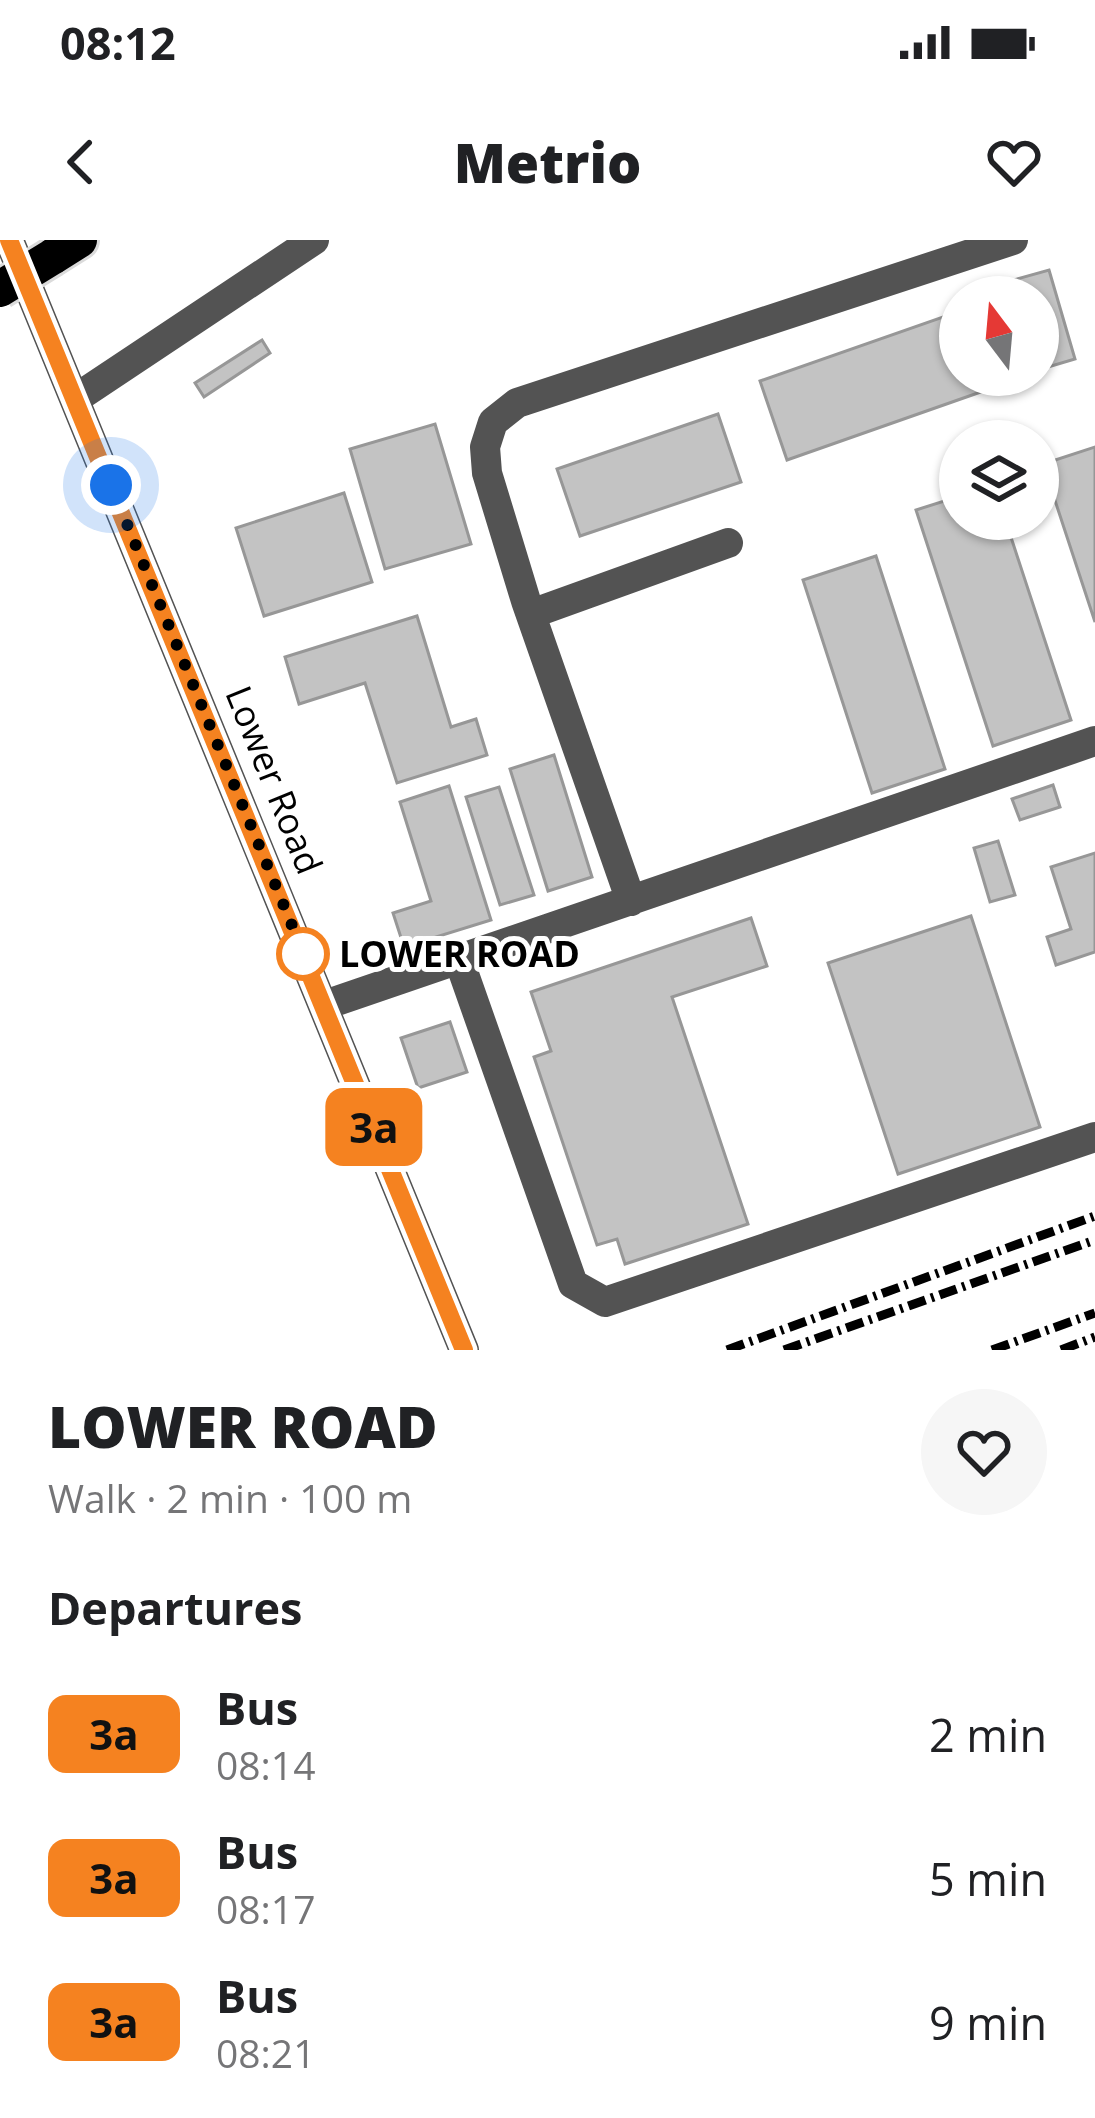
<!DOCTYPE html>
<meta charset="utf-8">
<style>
:root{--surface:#fff;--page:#f6f6f6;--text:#202124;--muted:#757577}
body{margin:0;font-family:"Open Sans",sans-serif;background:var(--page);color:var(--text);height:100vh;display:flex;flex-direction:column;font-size:45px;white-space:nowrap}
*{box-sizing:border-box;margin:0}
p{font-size:39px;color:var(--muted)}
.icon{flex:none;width:66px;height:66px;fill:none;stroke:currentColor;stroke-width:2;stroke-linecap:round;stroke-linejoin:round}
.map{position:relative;height:1110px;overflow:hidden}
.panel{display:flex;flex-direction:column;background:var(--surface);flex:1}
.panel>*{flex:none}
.badge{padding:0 24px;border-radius:18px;font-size:42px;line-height:78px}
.needle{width:78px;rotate:344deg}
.controls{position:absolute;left:939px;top:36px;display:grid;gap:24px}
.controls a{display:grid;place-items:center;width:120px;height:120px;border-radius:50%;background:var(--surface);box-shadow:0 3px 9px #0004;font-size:60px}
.you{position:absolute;width:60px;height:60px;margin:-30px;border:9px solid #fff;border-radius:50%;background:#1a73e8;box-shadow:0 0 0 18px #1a73e833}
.map>.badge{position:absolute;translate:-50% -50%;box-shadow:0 0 0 6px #fff}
h2{padding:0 48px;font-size:45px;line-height:108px}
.round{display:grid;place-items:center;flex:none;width:126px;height:126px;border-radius:63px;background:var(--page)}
.summary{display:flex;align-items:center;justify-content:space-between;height:204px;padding:0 48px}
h1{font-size:57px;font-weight:800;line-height:90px}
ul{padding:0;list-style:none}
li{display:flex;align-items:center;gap:36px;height:144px;padding:0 48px}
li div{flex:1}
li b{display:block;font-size:45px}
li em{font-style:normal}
li .badge{min-width:132px;font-weight:700;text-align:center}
.status{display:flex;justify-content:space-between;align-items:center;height:84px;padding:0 60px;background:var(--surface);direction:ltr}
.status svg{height:33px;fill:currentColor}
header{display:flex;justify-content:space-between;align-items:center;height:156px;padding:0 48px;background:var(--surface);font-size:54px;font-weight:800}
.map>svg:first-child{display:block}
.building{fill:#c3c3c3;stroke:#979797;stroke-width:3}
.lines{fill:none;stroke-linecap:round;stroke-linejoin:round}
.highway-casing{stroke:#dbdbdb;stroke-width:42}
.minor{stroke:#535353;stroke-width:30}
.highway{stroke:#000;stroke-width:36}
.rail{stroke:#000;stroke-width:9;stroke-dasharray:18 6 3 6;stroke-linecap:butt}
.highway-bridge-casing{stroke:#dbdbdb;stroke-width:42;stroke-linecap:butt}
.highway-bridge{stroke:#000;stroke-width:36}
.line-casing{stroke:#fff;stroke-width:27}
.line{stroke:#f58220;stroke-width:18}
.walk{stroke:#000;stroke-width:12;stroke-dasharray:0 21.6}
.stop-dot{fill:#fff;stroke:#f58220;stroke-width:6}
.labels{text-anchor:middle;stroke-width:10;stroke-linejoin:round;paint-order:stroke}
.street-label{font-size:36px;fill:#000;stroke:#fff}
.stop-label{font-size:36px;font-weight:bold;fill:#000;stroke:#fff;text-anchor:start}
</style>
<div class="status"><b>08:12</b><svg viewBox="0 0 49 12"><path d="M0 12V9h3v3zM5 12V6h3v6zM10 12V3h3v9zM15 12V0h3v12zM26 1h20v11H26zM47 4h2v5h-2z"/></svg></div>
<header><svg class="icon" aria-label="back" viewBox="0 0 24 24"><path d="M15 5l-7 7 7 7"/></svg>Metrio<svg class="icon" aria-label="heart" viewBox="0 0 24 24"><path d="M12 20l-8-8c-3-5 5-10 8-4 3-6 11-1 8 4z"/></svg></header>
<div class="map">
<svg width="1095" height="1110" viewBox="0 0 1095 1110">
<rect width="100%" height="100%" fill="#fff"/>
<path class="building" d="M1049,30L1075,119L1038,130V57H1015L1010,41Z
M960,71V135H1010L1012,141L787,220L760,141Z
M262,100L270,113L204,157L195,143Z
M718,174L741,242L580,296L557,229Z
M435,184L471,304L385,329L350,209Z
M1095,207V382L1043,224Z
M344,253L372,342L264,376L236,288Z
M960,256V279H1005L1071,480L993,506L916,270Z
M876,316L945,529L872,553L803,340Z
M417,376L451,487L476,479L487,515L397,543L365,443L299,464L285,417Z
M554,515L592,637L548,651L510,529Z
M1053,545L1060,567L1020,580L1012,559Z
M449,546L491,680L404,707L393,673L431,661L400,562Z
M499,547L534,655L500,665L466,557Z
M998,601L1015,655L990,662L974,608Z
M1095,613V712L1056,725L1047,697L1071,689L1051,627Z
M971,676L1040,887L898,934L828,723Z
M751,678L767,726L672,757L748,984L625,1024L617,999L597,1005L534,817L551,811L531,752Z
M450,782L467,832L418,848L401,798Z"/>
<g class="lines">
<defs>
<path id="highway" d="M52,17L79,0"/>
</defs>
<use href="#highway" class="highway-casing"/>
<path class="minor" d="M9,0L464,1110
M75,159L314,0
M531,374L728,303
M631,661L526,361L487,233L485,207L493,182L517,163L1013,0
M459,720L573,1044L605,1062L1095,897
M325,765L1095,501"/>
<use href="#highway" class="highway"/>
<path class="rail" d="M727,1110L1095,976
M784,1110L1095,1000
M992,1110L1095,1073
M1061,1110L1095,1097"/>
<defs>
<path id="highway-bridge" d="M0,49L52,17"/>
</defs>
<use href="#highway-bridge" class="highway-bridge-casing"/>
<use href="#highway-bridge" class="highway-bridge"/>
</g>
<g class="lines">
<defs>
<path id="line" d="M9,0L464,1110"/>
</defs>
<use href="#line" class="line-casing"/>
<use href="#line" class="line"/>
<path class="walk" d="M111,245L307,722L303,714"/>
</g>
<circle class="stop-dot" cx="303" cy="714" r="24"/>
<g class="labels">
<g class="street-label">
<text transform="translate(274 540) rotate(68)" y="13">Lower Road</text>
</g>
<g class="stop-label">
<text x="339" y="727">LOWER ROAD</text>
</g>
</g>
</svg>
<div class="controls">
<a><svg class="needle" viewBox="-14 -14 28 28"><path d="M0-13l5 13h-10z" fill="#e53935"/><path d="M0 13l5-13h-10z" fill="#757577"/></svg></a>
<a><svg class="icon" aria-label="layers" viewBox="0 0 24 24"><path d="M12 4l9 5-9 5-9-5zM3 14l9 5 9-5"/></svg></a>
</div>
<div class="you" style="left:111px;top:245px"></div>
<b class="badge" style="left:374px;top:887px;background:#f58220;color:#111">3a</b>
</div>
<section class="panel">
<div class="summary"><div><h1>LOWER ROAD</h1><p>Walk · 2 min · 100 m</p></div><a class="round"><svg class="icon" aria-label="heart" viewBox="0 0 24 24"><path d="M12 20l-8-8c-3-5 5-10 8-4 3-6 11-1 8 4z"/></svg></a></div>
<h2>Departures</h2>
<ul>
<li><span class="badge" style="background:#f58220;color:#111">3a</span><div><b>Bus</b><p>08:14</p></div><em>2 min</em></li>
<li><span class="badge" style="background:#f58220;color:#111">3a</span><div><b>Bus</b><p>08:17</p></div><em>5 min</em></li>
<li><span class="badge" style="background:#f58220;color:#111">3a</span><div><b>Bus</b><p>08:21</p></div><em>9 min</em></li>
</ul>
</section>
